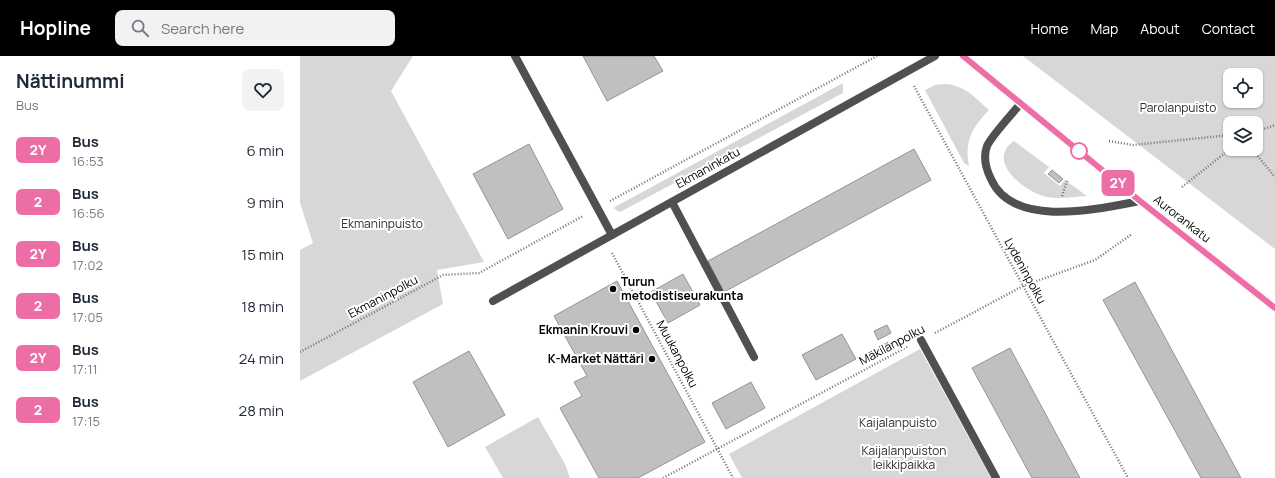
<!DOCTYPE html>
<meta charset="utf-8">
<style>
:root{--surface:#fff;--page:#f2f2f3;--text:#1f2937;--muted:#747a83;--accent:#000}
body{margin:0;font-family:Manrope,sans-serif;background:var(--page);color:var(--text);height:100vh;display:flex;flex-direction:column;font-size:15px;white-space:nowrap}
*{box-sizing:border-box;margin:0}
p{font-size:13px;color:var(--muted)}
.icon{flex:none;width:22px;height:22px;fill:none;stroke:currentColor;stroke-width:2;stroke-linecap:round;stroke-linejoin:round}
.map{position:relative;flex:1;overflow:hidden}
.panel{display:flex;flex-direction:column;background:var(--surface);width:300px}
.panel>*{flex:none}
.badge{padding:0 8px;border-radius:6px;font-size:14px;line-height:26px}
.buttons{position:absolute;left:923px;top:12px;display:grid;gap:8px}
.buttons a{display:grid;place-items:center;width:40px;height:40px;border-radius:8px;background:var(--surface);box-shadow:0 1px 3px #0004;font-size:20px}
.map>.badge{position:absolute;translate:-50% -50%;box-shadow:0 0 0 2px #fff}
.round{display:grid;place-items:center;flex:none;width:42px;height:42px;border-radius:8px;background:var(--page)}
.overview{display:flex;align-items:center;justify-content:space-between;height:68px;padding:0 16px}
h1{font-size:19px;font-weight:700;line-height:30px}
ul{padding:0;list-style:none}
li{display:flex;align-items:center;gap:12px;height:52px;padding:0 16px}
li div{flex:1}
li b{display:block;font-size:15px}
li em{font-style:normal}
li .badge{min-width:44px;font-weight:700;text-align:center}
header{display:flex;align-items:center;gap:24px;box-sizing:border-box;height:56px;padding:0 20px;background:var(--accent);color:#fff}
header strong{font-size:19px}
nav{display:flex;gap:22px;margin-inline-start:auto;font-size:14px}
.search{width:280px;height:36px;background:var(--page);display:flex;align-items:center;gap:10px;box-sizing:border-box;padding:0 14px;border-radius:8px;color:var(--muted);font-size:15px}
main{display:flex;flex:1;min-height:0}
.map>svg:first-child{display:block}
.green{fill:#d7d7d7;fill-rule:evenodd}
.building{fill:#c0c0c0;stroke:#949494}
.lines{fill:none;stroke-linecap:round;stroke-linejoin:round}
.path{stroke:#727272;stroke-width:2.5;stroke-dasharray:1 2;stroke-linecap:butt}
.lane{stroke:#505050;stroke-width:8}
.street{stroke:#505050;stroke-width:8}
.secondary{stroke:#1d1d1d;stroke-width:8}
.line-casing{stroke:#fff;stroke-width:9}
.line{stroke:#ed6ea7;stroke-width:6}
.stop-dot{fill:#fff;stroke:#ed6ea7;stroke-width:2}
.poi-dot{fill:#000;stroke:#fff;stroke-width:1.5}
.labels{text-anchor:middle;stroke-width:4;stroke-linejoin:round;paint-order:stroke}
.park-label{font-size:12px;fill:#2e2e2e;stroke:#fff}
.street-label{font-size:12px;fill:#000;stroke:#fff}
.poi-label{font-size:12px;font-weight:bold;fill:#000;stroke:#fff;text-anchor:end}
</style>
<header>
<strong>Hopline</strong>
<div class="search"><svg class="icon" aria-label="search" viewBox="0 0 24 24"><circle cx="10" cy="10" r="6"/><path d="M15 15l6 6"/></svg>Search here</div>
<nav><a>Home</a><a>Map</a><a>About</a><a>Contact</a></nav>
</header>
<main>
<section class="panel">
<div class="overview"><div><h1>Nättinummi</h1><p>Bus</p></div><a class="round"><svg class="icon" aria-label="heart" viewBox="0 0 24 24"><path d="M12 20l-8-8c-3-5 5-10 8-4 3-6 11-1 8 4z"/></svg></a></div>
<ul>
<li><span class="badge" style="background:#ed6ea7;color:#fff">2Y</span><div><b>Bus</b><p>16:53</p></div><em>6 min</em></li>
<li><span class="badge" style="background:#ed6ea7;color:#fff">2</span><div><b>Bus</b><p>16:56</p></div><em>9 min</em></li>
<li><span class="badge" style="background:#ed6ea7;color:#fff">2Y</span><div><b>Bus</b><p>17:02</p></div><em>15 min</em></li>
<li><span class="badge" style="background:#ed6ea7;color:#fff">2</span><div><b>Bus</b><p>17:05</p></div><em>18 min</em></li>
<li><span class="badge" style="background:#ed6ea7;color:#fff">2Y</span><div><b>Bus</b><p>17:11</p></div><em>24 min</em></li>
<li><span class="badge" style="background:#ed6ea7;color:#fff">2</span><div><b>Bus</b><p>17:15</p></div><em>28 min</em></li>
</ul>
</section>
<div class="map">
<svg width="975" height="422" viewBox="0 0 975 422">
<rect width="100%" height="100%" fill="#fff"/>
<path class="green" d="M0,0H113L91,35L184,206L137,214L143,248L0,325V194L13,187L0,147Z
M723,0H975V193ZM930,19H956V45H930ZM930,67H956V93H930Z
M543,27V37L320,156L313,152Z
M644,28C665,29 674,41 689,54C672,72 664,85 669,110L664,107L625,34L635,29Z
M714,85L749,111L744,117L760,130L765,124L787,140C772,141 757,144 743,140C722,134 686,104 714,85Z
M620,293L691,422H442L429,398Z
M238,361L265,408L270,422H203L185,391Z"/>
<path class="building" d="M283,0H354L363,15L307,45Z
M229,88L263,153L208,183L173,118Z
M614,93L631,124L424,236L408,205Z
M752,114L763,123L759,127L748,118Z
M383,218L400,249L368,267L351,236Z
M317,225L405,386L338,422H299L260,352L282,340L274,326L287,320L254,260Z
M835,226L941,422H901L803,244Z
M587,269L591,277L578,284L574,275Z
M542,278L556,303L516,324L502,299Z
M710,292L780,422H732L672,312Z
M169,295L205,359L148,391L113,326Z
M451,326L465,352L426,373L412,347Z"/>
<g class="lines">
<path class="path" d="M614,30L828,422
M956,76L975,69
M809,85L833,89L930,79
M952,93L975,121
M882,131L930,93
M762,140L767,125
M310,145L577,0
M312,197L433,422
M635,277L723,230L795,204L832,178
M0,296L97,244L143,219L179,217L283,160
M363,422L607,291"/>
<path class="lane" d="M215,0L312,179
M721,47C712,58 692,79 687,90C683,101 686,113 691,123C713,173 798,153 840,145
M372,146L454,301
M621,284L696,422"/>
<path class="street" d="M193,245L635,0"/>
<path class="secondary" d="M663,0L840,145L975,252"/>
</g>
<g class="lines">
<defs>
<path id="line" d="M663,0L840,145L975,252"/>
</defs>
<use href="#line" class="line-casing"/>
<use href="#line" class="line"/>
</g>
<circle class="stop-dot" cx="779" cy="95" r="8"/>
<g class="poi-dot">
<circle cx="313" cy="233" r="4"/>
<circle cx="336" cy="274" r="4"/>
<circle cx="352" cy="303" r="4"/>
</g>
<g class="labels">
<g class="park-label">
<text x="878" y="56">Parolanpuisto</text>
<text x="82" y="172">Ekmaninpuisto</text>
<text x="598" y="371">Kaijalanpuisto</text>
<text x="604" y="399">Kaijalanpuiston<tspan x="604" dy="14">leikkipaikka</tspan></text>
</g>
<g class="street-label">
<text transform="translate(408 112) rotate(-29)" y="4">Ekmaninkatu</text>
<text transform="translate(882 163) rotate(38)" y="4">Aurorankatu</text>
<text transform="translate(725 215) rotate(61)" y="4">Lydeninpolku</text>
<text transform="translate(83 241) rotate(-28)" y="4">Ekmaninpolku</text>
<text transform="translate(592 289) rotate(-28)" y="4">Mäkilänpolku</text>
<text transform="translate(377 298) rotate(62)" y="4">Muukanpolku</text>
</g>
<g class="poi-label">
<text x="321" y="230" text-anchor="start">Turun<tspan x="321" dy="14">metodistiseurakunta</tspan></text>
<text x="328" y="278">Ekmanin Krouvi</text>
<text x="344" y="307">K-Market Nättäri</text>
</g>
</g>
</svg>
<div class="buttons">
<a><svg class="icon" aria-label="locate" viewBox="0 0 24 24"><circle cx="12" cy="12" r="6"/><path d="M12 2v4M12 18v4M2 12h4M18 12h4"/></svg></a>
<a><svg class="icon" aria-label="layers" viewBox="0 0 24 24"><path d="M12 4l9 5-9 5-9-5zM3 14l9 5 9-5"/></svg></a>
</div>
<b class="badge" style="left:818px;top:127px;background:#ed6ea7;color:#fff">2Y</b>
</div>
</main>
